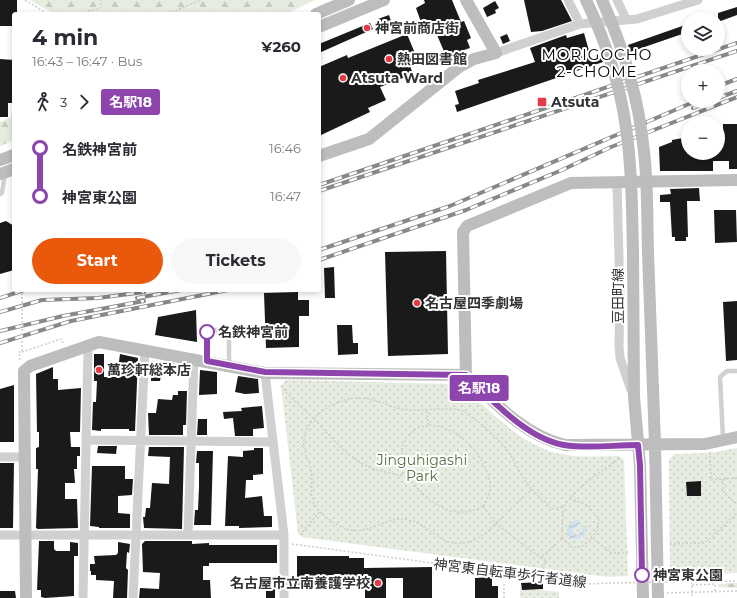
<!DOCTYPE html>
<meta charset="utf-8">
<style>
:root{--surface:#fff;--page:#f7f7f7;--text:#2b2b33;--muted:#7c7c81;--accent:#ea580c}
body{margin:0;font-family:Montserrat,"Noto Sans JP",sans-serif;background:var(--page);color:var(--text);height:100vh;display:flex;flex-direction:column;font-size:15px;white-space:nowrap}
*{box-sizing:border-box;margin:0}
p{font-size:13px;color:var(--muted)}
.icon{flex:none;width:22px;height:22px;fill:none;stroke:currentColor;stroke-width:2;stroke-linecap:round;stroke-linejoin:round}
.map{position:relative;flex:1;overflow:hidden}
.panel{position:absolute;left:12px;top:12px;width:309px;height:280px;display:flex;flex-direction:column;background:var(--surface);border-radius:4px;box-shadow:0 2px 6px #0003}
.panel>*{flex:none}
.badge{padding:0 8px;border-radius:3px;font-size:14px;line-height:26px}
.fabs{position:absolute;left:681px;top:12px;display:grid;gap:8px}
.fabs a{display:grid;place-items:center;width:44px;height:44px;border-radius:50%;background:var(--surface);box-shadow:0 2px 6px #0003;font-size:20px}
.map>.badge{position:absolute;translate:-50% -50%;box-shadow:0 0 0 2px #fff}
.legs{display:flex;align-items:center;gap:6px;height:44px;padding:0 20px;font-size:13px}
.legs p{margin-inline-start:auto}
.overview{display:flex;align-items:center;justify-content:space-between;height:68px;padding:0 20px}
h1{font-size:22px;font-weight:700;line-height:30px}
.primary-button{display:flex;gap:8px;margin-top:auto;padding:8px 20px}
.primary-button a{flex:1;height:46px;border-radius:24px;background:var(--accent);color:#fff;font-size:16px;font-weight:700;line-height:46px;text-align:center}
.primary-button a+a{background:var(--page);color:var(--text)}
ul{padding:0 20px;list-style:none}
li{display:flex;align-items:center;gap:14px;height:48px;font-size:15px}
li i{display:grid;place-items:center;width:6px;height:100%;margin:0 5px;background:currentColor}
li i::after{content:'';width:10px;height:10px;margin:-5px;border:3px solid;border-radius:50%;background:var(--surface)}
li p{margin-inline-start:auto}
li:first-child i{background:linear-gradient(#0000 50%,currentColor 0)}
li:last-child i{background:linear-gradient(currentColor 50%,#0000 0)}
.map>svg:first-child{display:block}
.forest{fill:url(#forest-firs)}
.park{fill:url(#park-dots)}
.water{fill:url(#water-waves)}
.building{fill:#1a1a1a}
.lines{fill:none;stroke-linecap:round;stroke-linejoin:round}
.path{stroke:#cdcdcd;stroke-width:1.5;stroke-dasharray:2 2;stroke-linecap:butt}
.lane{stroke:#d0d0d0;stroke-width:4.5}
.street{stroke:#d0d0d0;stroke-width:9}
.secondary{stroke:#bdbdbd;stroke-width:12}
.rail-casing{stroke:#888;stroke-width:4}
.rail{stroke:#fff;stroke-width:2.5;stroke-dasharray:8;stroke-linecap:butt}
.path-bridge{stroke:#cdcdcd;stroke-width:1.5;stroke-dasharray:2 2;stroke-linecap:butt}
.secondary-bridge{stroke:#bdbdbd;stroke-width:12}
.line-1-casing{stroke:#fff;stroke-width:9}
.line-1{stroke:#8e44ad;stroke-width:6}
.poi-dot{fill:#e63946;stroke:#fff;stroke-width:1.5}
.stop-1-dot{fill:#fff;stroke:#8e44ad;stroke-width:2}
.labels{text-anchor:middle;stroke-width:4;stroke-linejoin:round;paint-order:stroke}
.poi-label{font-size:14px;font-weight:bold;fill:#333;stroke:#fff;text-anchor:start}
.street-label{font-size:14px;fill:#333;stroke:#fff}
.stop-label{font-size:14px;font-weight:bold;fill:#333;stroke:#fff;text-anchor:start}
.park-label{font-size:14px;fill:#56703f;stroke:#fff}
.neighbourhood-label{font-size:15px;letter-spacing:1px;fill:#000;stroke:#fff}
</style>
<div class="map">
<svg width="737" height="598" viewBox="0 0 737 598">
<defs>
<pattern id="forest-firs" width="22" height="20" patternUnits="userSpaceOnUse"><rect width="22" height="20" fill="#e6ecdf"/><path d="M5 1l3.5 6h-7zM16 11l3.5 6h-7z" fill="#c6cbc0"/></pattern>
<pattern id="park-dots" width="8" height="8" patternUnits="userSpaceOnUse"><rect width="8" height="8" fill="#e6ecdf"/><path d="M2 2h.1M6 6h.1" fill="none" stroke="#c6cbc0" stroke-width="1.8" stroke-linecap="round"/></pattern>
<pattern id="water-waves" width="16" height="10" patternUnits="userSpaceOnUse"><rect width="16" height="10" fill="#cfe2ee"/><path d="M0 5q4-4 8 0t8 0" fill="none" stroke="#b2c2cd"/></pattern>
</defs>
<rect width="100%" height="100%" fill="#fff"/>
<path class="forest" d="M30,0H315L286,14H126L121,12L114,14H54Z
M14,111V140L0,146V122L11,117V113Z
M737,583V588L718,587V584Z"/>
<path class="park" d="M286,380L455,384L463,387C492,412 521,446 561,454C580,458 600,456 619,456L624,460L628,576L608,577L302,537L298,533L281,386Z
M737,448V573L670,575L669,460L674,454L710,453Z
M520,588L559,592V598H520Z"/>
<path class="water" d="M576,519L581,523L576,528H573V532L576,535H578L586,525H587L585,533L579,539H573L567,534V527Z"/>
<path class="building" d="M0,0H17V14H14V26H0Z
M424,0H452L461,22L464,21L471,38L467,40L470,48L446,56L431,21L422,25L416,8L425,3Z
M524,0H561L572,21L542,31L531,32Z
M495,1L499,8L495,10L496,13L487,17L483,8Z
M737,7V15L718,22V13Z
M389,15L391,21L380,25L378,19Z
M370,23L373,29L319,53V44Z
M688,24V32L630,52L628,45Z
M584,33L591,58L600,55L603,62L457,112L455,105L459,104L455,91L479,83L478,80L535,62L530,48L566,35L567,38Z
M407,34L419,63L410,66L413,74L380,87L386,100L368,108L370,112L319,136V67L347,55L348,58Z
M507,34L510,41L503,44L500,37Z
M0,59L14,60V103H8V117H0Z
M723,124H737V169H729V161H713V171H660L659,147L672,142V140L688,137V153H718V130H723Z
M699,188L700,201H687L688,237H686V241H675V237H672L670,202H660V195L671,194L670,189Z
M714,210H736L737,242L715,243Z
M6,221L14,226V270L0,274V223Z
M446,251L448,354L388,356L385,252Z
M334,267L335,298H325L324,268Z
M298,292V300H309V316H299V347L266,348L264,293Z
M737,301V360L726,361L723,302Z
M196,310L197,342L155,335L158,317Z
M337,325H352L353,343H358V354L338,355Z
M94,354H104V377H117L120,354L138,358L135,431H129V429H101V431L92,430L93,402H96L97,381H94Z
M152,362L176,364V376L161,375L160,381H151Z
M53,367V379H58V390L81,388L80,432H70L71,447H80V456H77V469H74L75,483H65V499H77L78,528L38,529L36,528L38,469H36V448L39,447V432H37L36,374Z
M200,370L217,372V394L199,395Z
M238,376L258,379L259,393L245,394L235,392Z
M14,385V442H0V389Z
M178,391H187L186,425H183V435H149L148,413H156L158,399L172,400L173,395H178Z
M262,406L264,428L253,429V436H235L233,418L224,419L223,412L242,411L241,408Z
M198,419H207V435H197Z
M98,446H117L116,454L97,453Z
M149,447H184L182,529L144,528L143,517H145L146,508H150L152,483L169,484L170,457L148,456Z
M254,448H263V474L253,475V480H246L245,498L262,496L264,516H272V527L239,528V526H225L228,456L243,457V451L254,450Z
M197,451H213L211,525H194L195,510H198L199,487V463H196Z
M0,463H14L13,528H0Z
M92,466H125V479H133L132,495L118,496V513L130,514V528H99V527L90,526Z
M701,481V496H687L686,482Z
M39,541H54V549L56,551H70V542L78,543V556H74V596L45,598L41,597V590H37Z
M145,541H192V544L209,543V545H277V563H209V566H203V580H210L211,598H139L140,588L159,589L160,573L143,572L142,544Z
M118,542L130,544L129,553L127,552L126,568L128,570L127,598H113L114,581L96,580V575H91V571H90V564H95L94,556L116,555L118,553Z
M297,556H349V558H364V568L432,567V598H403V578H386V598H365V587H297Z
M492,577V586H498V598H475V578Z
M266,582H275V598H266Z
M543,582V589L522,590L521,583Z
M0,591H15L16,598H0Z"/>
<g class="lines">
<path class="path" d="M25,0L48,14
M86,14L87,11L99,9L101,6V0
M168,14L201,0
M22,352L61,339L63,343
M281,386C290,399 303,407 314,419C332,438 347,458 373,469C381,472 391,472 400,476L405,471
M427,411L428,427
M710,452L711,480L723,479L724,493L737,504
M723,479L737,478
M533,489C513,503 489,537 469,542C441,550 432,525 409,520C387,514 369,538 344,528C334,524 314,510 312,498C311,489 313,479 311,470C310,462 305,456 304,448C300,420 334,398 359,398C375,398 387,406 402,409C415,412 454,406 463,411C479,421 499,438 510,454C516,463 519,473 526,482C533,492 544,500 552,509L563,507C579,486 599,472 621,458
M483,506C486,501 489,496 490,489C492,456 441,406 411,433C382,459 428,510 457,512C467,513 475,511 483,506L495,523L541,558
M300,535L320,511
M562,538L572,547H582L597,531L599,520L589,506L570,498
M591,538L612,553L630,552
M292,544L588,584L609,583
M670,544L705,543L737,513
M542,577L545,560L541,558L562,538L563,508
M504,584V598
M692,585L715,584V591
M667,593L737,591"/>
<path class="lane" d="M0,194L2,193L5,174
M207,361V330H229V365
M723,439L720,377L727,371H737"/>
<path class="street" d="M568,0L580,24
M617,0L626,19
M496,53L580,24L637,19L698,0
M617,183L620,297L619,346L620,358L631,390
M265,373L284,535V598
M86,440L273,442
M0,457H25
M188,534L194,358
M0,535H284
M83,598L88,346
M133,598L145,350"/>
<path class="secondary" d="M316,14L349,0
M319,27L384,0
M319,156L369,139L459,67L474,59L496,53L466,0
M0,160L14,155
M0,174L14,169
M633,253L634,397L640,465L643,598
M648,253L655,444L658,598
M466,375L463,232L467,226L571,183L737,180
M26,598L24,371L30,366L99,342L265,373L466,375C495,403 525,436 565,445L705,444L737,437"/>
<defs>
<path id="rail" d="M718,86L737,79
M718,98L737,91
M693,108L710,101
M319,185L737,43
M319,191L737,51
M319,250L450,206L696,101
M319,260L466,210L562,170L611,147L737,97
M0,298L24,290
M137,298L181,290
M0,312L42,300L98,298L144,292
M0,331L63,316L144,301
M0,343L71,321L228,290"/>
</defs>
<use href="#rail" class="rail-casing"/>
<use href="#rail" class="rail"/>
<path class="path-bridge" d="M612,191H620
M20,360L19,352H22V290
M692,582V598
M609,583L737,581"/>
<path class="secondary-bridge" d="M586,0C605,40 620,83 626,128C632,169 632,211 633,253
M602,0C624,49 639,99 644,152C648,185 647,219 648,253"/>
</g>
<g class="lines">
<defs>
<path id="line-1" d="M207,332V361L265,372L466,375C493,401 526,438 564,445C588,449 614,445 638,445L640,465L642,575"/>
</defs>
<use href="#line-1" class="line-1-casing"/>
<use href="#line-1" class="line-1"/>
</g>
<g class="poi-dot">
<circle cx="367" cy="28" r="4"/>
<circle cx="389" cy="59" r="4"/>
<circle cx="343" cy="78" r="4"/>
<rect x="537" y="97" width="10" height="10" rx="2"/>
<circle cx="417" cy="303" r="4"/>
<circle cx="99" cy="370" r="4"/>
<circle cx="378" cy="583" r="4"/>
</g>
<g class="stop-1-dot">
<circle cx="207" cy="332" r="7"/>
<circle cx="642" cy="575" r="7"/>
</g>
<g class="labels">
<g class="poi-label">
<text x="375" y="33">神宮前商店街</text>
<text x="397" y="64">熱田図書館</text>
<text x="351" y="83">Atsuta Ward</text>
<text x="551" y="107">Atsuta</text>
<text x="425" y="308">名古屋四季劇場</text>
<text x="107" y="375">萬珍軒総本店</text>
<text x="370" y="588" text-anchor="end">名古屋市立南養護学校</text>
</g>
<g class="street-label">
<text transform="translate(618 296) rotate(-90)" y="5">豆田町線</text>
<text transform="translate(510 573) rotate(7)" y="5">神宮東自転車歩行者道線</text>
</g>
<g class="stop-label">
<text x="218" y="337">名鉄神宮前</text>
<text x="653" y="580">神宮東公園</text>
</g>
<g class="park-label">
<text x="422" y="465">Jinguhigashi<tspan x="422" dy="16">Park</tspan></text>
</g>
<g class="neighbourhood-label">
<text x="597" y="60">MORIGOCHO<tspan x="597" dy="17">2-CHOME</tspan></text>
</g>
</g>
</svg>
<div class="fabs">
<a><svg class="icon" aria-label="layers" viewBox="0 0 24 24"><path d="M12 4l9 5-9 5-9-5zM3 14l9 5 9-5"/></svg></a>
<a>+</a>
<a>−</a>
</div>
<b class="badge" style="left:479px;top:388px;background:#8e44ad;color:#fff">名駅18</b>
<section class="panel">
<div class="overview"><div><h1>4 min</h1><p>16:43 – 16:47 · Bus</p></div><b>¥260</b></div>
<div class="legs"><svg class="icon" aria-label="walk" viewBox="0 0 24 24"><circle cx="13" cy="4" r="2"/><path d="M13 8l-2 6 4 7M11 14l-3 7M7 12l3-4h3l4 4"/></svg>3<svg class="icon" aria-label="forward" viewBox="0 0 24 24"><path d="M9 5l7 7-7 7"/></svg><b class="badge" style="background:#8e44ad;color:#fff">名駅18</b></div>
<ul>
<li><i style="color:#8e44ad"></i><b>名鉄神宮前</b><p>16:46</p></li>
<li><i style="color:#8e44ad"></i><b>神宮東公園</b><p>16:47</p></li>
</ul>
<div class="primary-button"><a>Start</a><a>Tickets</a></div>
</section>
</div>
